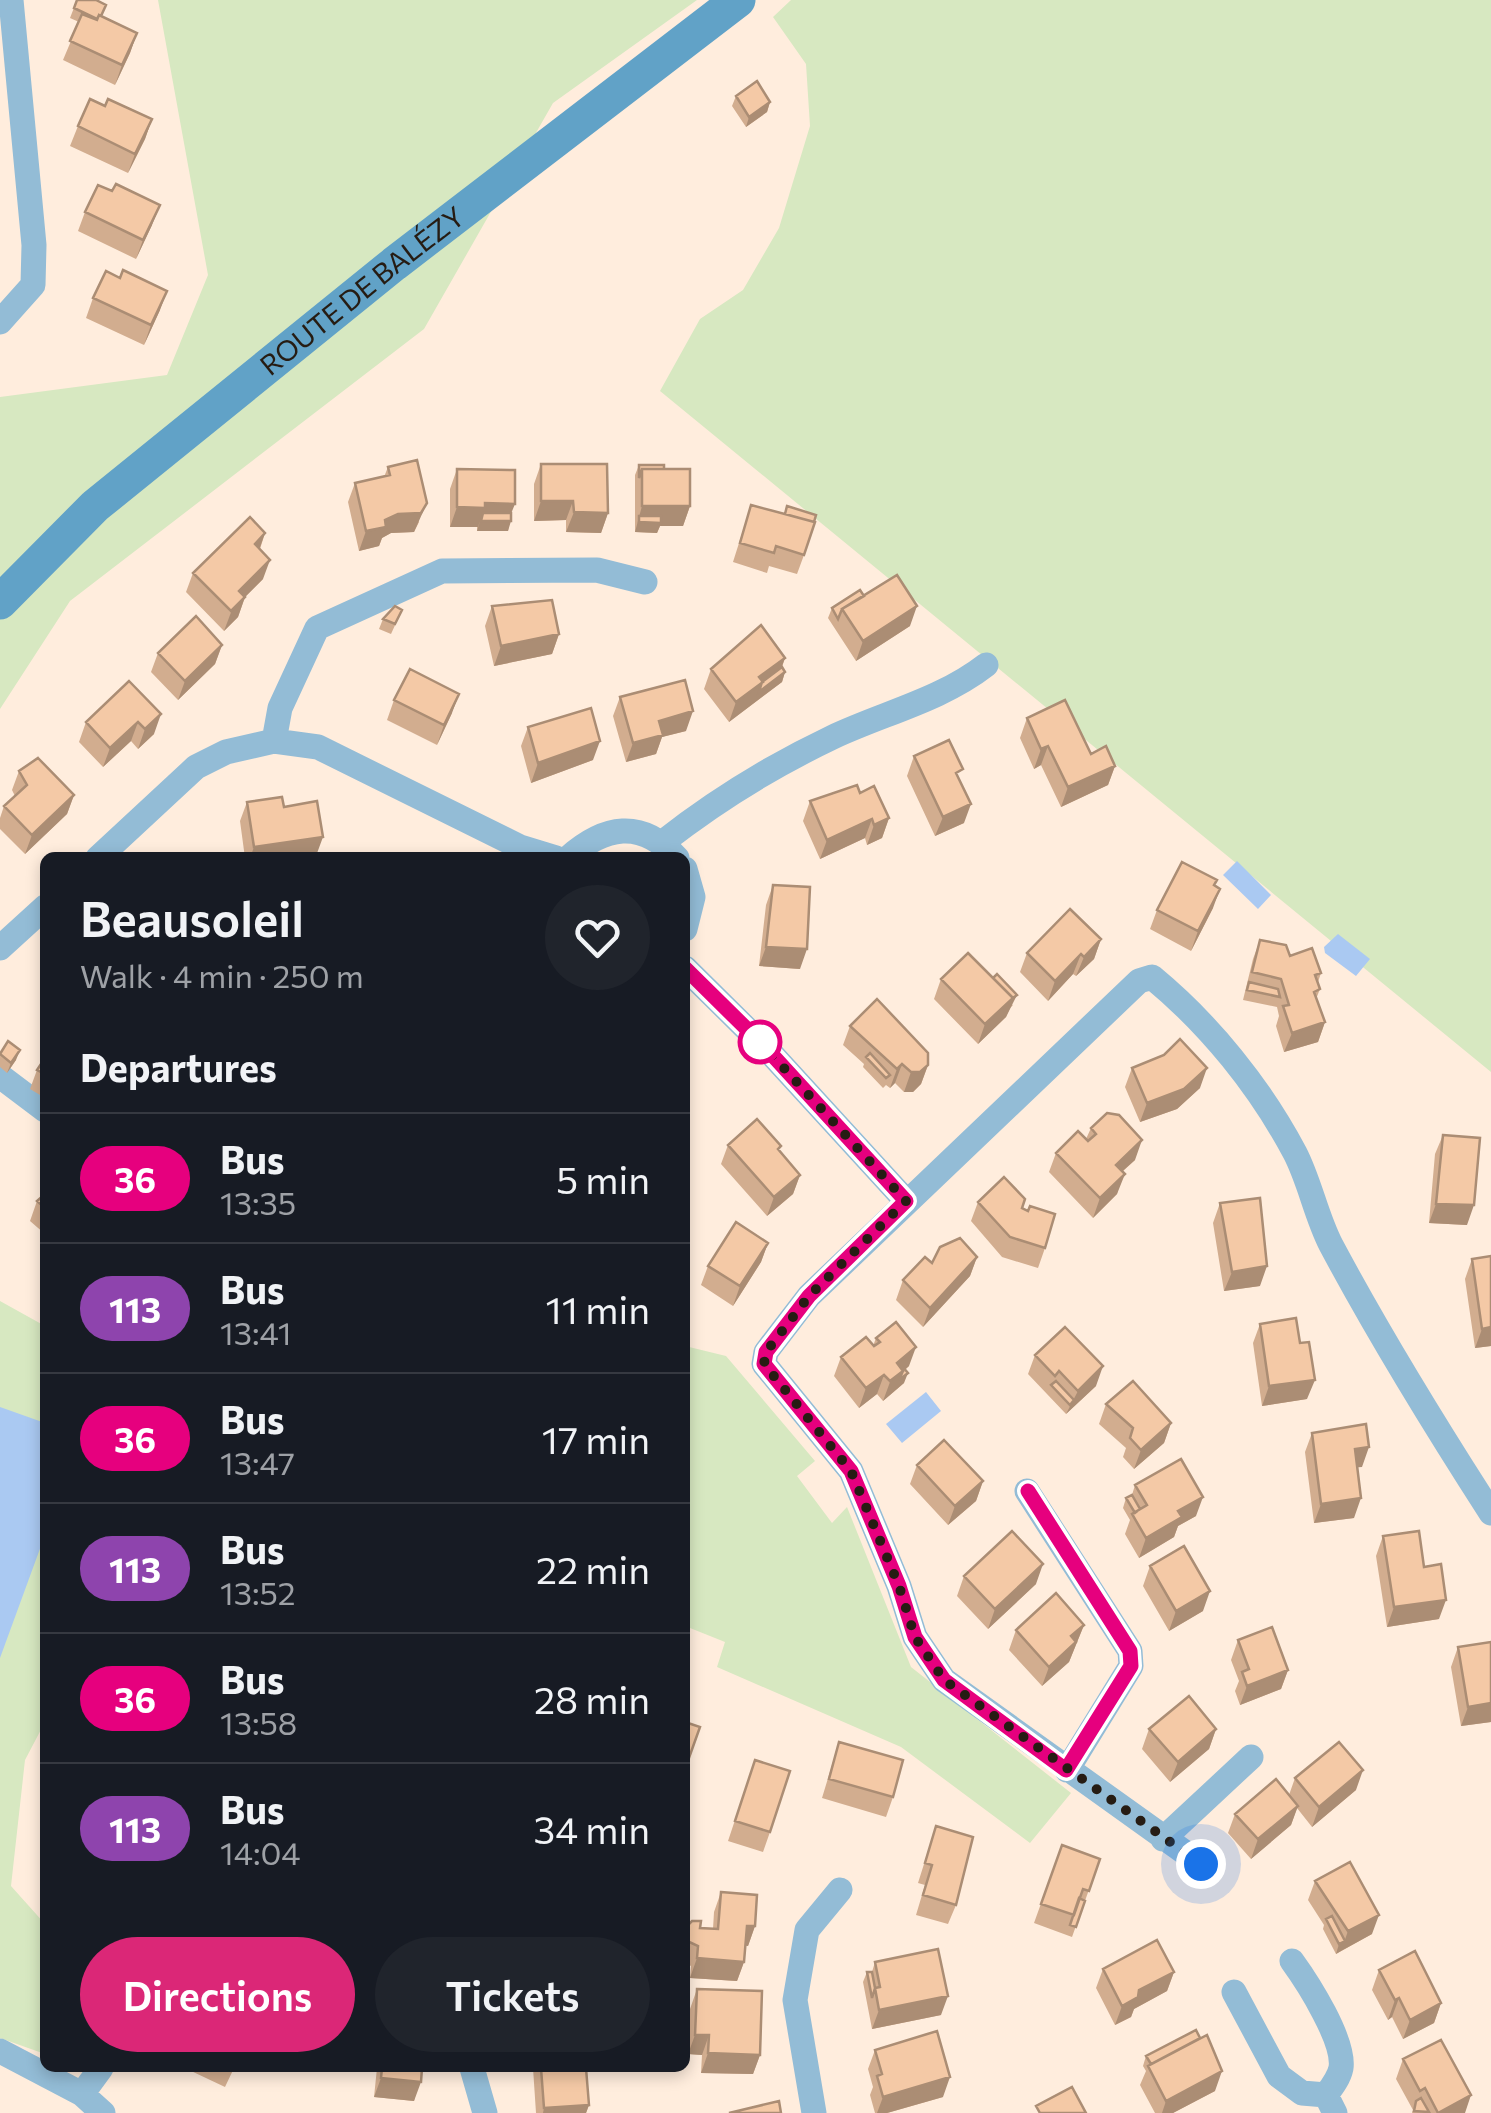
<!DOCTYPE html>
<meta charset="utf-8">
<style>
:root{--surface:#171b24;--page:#20242c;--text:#f1f3f6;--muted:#9ea1a6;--line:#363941;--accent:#db2777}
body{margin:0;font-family:Commissioner,sans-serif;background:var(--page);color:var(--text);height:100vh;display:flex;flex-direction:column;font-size:38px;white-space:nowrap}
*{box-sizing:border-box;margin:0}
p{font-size:32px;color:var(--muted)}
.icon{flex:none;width:55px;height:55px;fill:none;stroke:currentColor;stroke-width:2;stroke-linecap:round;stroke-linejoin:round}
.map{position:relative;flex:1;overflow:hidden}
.sheet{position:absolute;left:40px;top:852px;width:650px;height:1220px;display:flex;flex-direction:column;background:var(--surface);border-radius:15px;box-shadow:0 5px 15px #0003}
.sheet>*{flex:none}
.badge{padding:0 20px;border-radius:32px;font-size:35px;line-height:65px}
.you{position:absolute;width:50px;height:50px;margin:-25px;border:8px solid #fff;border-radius:50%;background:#1a73e8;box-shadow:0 0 0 15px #1a73e833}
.map>.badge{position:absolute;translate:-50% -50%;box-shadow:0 0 0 5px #fff}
h2{padding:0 40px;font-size:38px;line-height:90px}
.round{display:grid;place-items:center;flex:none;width:105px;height:105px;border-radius:52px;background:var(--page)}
.headline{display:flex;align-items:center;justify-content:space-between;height:170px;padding:0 40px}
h1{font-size:48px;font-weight:600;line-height:75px}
.action{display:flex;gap:20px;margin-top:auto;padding:20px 40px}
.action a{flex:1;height:115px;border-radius:60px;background:var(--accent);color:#fff;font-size:40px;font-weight:600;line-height:115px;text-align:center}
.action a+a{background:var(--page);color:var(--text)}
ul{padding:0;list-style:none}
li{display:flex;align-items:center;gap:30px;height:130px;padding:0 40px;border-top:2px solid var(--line)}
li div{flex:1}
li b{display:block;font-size:38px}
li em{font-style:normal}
li .badge{min-width:110px;font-weight:700;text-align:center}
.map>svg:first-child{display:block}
.green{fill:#d7e8c1}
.water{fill:#aac9f2}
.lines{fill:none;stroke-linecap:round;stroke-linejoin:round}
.street{stroke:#93bcd6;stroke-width:25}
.secondary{stroke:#61a2c7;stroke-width:35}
.wall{fill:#d2ad8f}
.shaded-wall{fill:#ab8d74}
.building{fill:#f4c9a6;stroke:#ab8d74;stroke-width:2.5}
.line-casing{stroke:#fff;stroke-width:22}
.line{stroke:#e6007e;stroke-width:15}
.walk{stroke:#261c13;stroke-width:10;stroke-dasharray:0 18}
.stop-dot{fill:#fff;stroke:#e6007e;stroke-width:5}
.labels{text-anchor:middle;stroke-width:8;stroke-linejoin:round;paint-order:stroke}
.street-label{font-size:28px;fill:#261c13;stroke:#ffeddd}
</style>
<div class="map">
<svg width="1491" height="2113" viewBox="0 0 1491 2113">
<rect width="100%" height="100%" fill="#ffeddd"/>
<path class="green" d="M158,0H697L553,103L424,329L70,601L0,709V397L167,375L208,275Z
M791,0H1491V1072L660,391L700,319L743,290L779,228L810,126L806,64L773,17Z
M0,1301L45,1326V1722L25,1760L11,1886L45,1924V2054L0,2038Z
M685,1346L726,1356L815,1461L797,1476L832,1523L847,1507L911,1667L1071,1793L1030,1843L901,1747L717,1667L725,1642L685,1626Z"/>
<path class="water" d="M1237,861L1271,895L1258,909L1223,875Z
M1338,934L1370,959L1356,976L1325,953L1324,947Z
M926,1392L941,1411L902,1443L886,1424Z
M0,1407L45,1423V1535L0,1658Z"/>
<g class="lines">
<path class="street" d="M0,322L33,285L34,245L11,0
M274,741L280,708L317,628L442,571L597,570L645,582
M663,842C714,802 774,765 833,737C884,713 941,700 986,665
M98,858L196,767L226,752L274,741L318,747L520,847L556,858
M568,858C604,826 641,818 677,858
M685,869L693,897L685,929
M0,948L45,907
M685,968L766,1048L906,1201
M0,1076L45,1110
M1027,1491L1130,1651L1131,1666L1067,1770
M1163,1839L1251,1757
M1201,1864L944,1680L915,1637L899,1586L851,1471L764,1364L766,1352L809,1296L1139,981L1152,977C1210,1025 1260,1087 1295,1153C1310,1182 1316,1216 1331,1245C1380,1337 1435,1426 1491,1513
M1292,1961C1308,1983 1345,2041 1341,2068C1339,2078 1332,2087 1326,2095L1335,2113
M1234,1992L1279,2076L1302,2093L1326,2095
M0,2051L82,2094L103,2113
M472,2068L485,2113
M82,2094L101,2068
M814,2113L795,2000L807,1930L840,1890"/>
<path class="secondary" id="s1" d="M0,602L95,506L394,264L738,0"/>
</g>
<path class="wall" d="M77,0L102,16L137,33L130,53L115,85L63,60L79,22L70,18Z
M736,96L770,102L767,112L746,127L732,106Z
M105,106L152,119L145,139L128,173L70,146L78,126Z
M85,212L152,225L136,259L78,231Z
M120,278L160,310L144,345L86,318L93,298Z
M541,464L608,513L601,533L566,532V520L534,521V484Z
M639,465L664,469L690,506L683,526H660L657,533L635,532V475Z
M388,467L419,522L414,532L391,533L382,538L379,546L359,551L348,502L355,483L384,477Z
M457,469L511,513L508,531H477V527H450V489Z
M751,505L804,555L797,574L769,566L767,573L733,562Z
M265,533L260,549L263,579L245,597L238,617L224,631L186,592L193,573Z
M864,596L910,626L856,661L828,618L832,608Z
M492,606L559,634L552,654L494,666L485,626Z
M402,610L391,634L379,629L383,619Z
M222,645L215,664L178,700L151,672L158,653Z
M785,658L782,667L785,672L782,682L729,722L704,689L711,669Z
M129,681L154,734L138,749L131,741L103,767L79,742L86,722Z
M620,697L686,731L662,737L656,754L626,762L613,716Z
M394,700L452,713L437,745L387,720Z
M1027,718L1115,766L1108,785L1061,807L1041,765L1034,769L1020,738Z
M528,727L593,760L531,783L521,746Z
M914,756L959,780L964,823L935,836L907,776Z
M19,771L74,795L67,814L25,854L0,829V818L4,806L15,796L12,790Z
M860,793L889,818L882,838L867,845L865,838L820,859L803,821L810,801Z
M247,802L284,807L316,856L245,858L240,821Z
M773,885L800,969L759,966L766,905Z
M1214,886L1213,908L1191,951L1150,929L1157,910Z
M1101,939L1094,959L1076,976L1073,974L1048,1001L1020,972L1027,953Z
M1260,940L1321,973L1318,982L1320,989L1316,999L1325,1022L1318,1042L1284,1052L1276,1026L1279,1016L1277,1007L1243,1000L1253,959Z
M941,979L1013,1005L1010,1008L1006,1017L978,1044L934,999Z
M850,1026L928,1065L921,1084L913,1092H904L895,1083L890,1088L886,1085L883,1088L863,1067L864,1064L843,1045Z
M0,1052L16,1060L7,1073L0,1067Z
M45,1058V1098L30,1089L37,1070Z
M1132,1068L1200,1088L1177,1109L1140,1122L1125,1087Z
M1091,1128L1135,1160L1122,1172L1117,1194L1093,1218L1049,1172L1056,1153L1086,1139Z
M1443,1135L1467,1225L1429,1223L1435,1154Z
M728,1145L779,1151L800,1175L793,1194L767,1216L721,1164Z
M45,1194V1234L30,1221L37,1201Z
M978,1202L1045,1248L1038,1268L1002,1257L971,1221Z
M1220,1203L1260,1286L1224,1291L1213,1223Z
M768,1243L761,1262L733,1306L701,1285L708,1266Z
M977,1257L970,1276L923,1327L896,1300L903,1280L932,1263Z
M1472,1259L1491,1346L1475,1348L1465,1279Z
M1260,1324L1307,1399L1262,1406L1253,1343Z
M876,1338L909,1366L905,1370L904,1383L883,1401L877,1394L859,1408L834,1376L841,1357L873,1346Z
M1035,1355L1096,1386L1066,1414L1028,1374Z
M1106,1404L1171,1423L1164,1443L1134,1469L1123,1457L1126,1448L1099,1424Z
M1312,1433L1362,1467H1357L1354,1518L1314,1523L1305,1452Z
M917,1465L983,1481L976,1501L948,1525L910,1484Z
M1135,1485L1196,1516L1178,1526L1174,1537L1139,1558L1125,1534L1130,1520L1123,1508L1126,1498L1132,1495Z
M1383,1536L1424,1567L1439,1619L1387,1627L1376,1556Z
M1150,1566L1203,1611L1169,1631L1143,1586Z
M964,1576L1036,1584L988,1629L957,1596Z
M1084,1625L1069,1662L1042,1686L1009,1650L1016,1630Z
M1238,1640L1288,1670L1281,1689L1240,1705L1235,1691L1239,1681L1231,1660Z
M1458,1647L1491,1722L1461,1726L1451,1667Z
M1149,1729H1216L1209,1749L1170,1782L1142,1749Z
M839,1742L893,1797L886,1817L822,1798Z
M755,1760L770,1832L763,1852L728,1841Z
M1295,1778L1356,1790L1312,1827L1297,1808L1291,1825L1251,1859L1228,1833L1235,1814L1289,1795Z
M936,1826L956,1905L948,1924L916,1915L925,1885L918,1883Z
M1062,1845L1100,1859L1072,1937L1034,1923Z
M1315,1881L1372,1934L1336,1954L1323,1929L1324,1925L1308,1900Z
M721,1892L755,1926L748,1946L745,1945L744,1962L737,1981L690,1978L691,1966L685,1963V1930L687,1926L713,1929L714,1912Z
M875,1962L941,2015L872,2029L863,1982L867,1972H872Z
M1103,1969L1174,1972L1167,1991L1134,2009L1131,2017L1115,2025L1096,1988Z
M1379,1970L1441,2003L1434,2023L1403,2039L1392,2017L1388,2020L1372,1990Z
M697,1989L760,2055L753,2074L701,2073L702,2055L688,2054L690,2009Z
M875,2050L943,2097L887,2113H875L870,2095L873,2087L868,2069Z
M1146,2056L1215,2091L1173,2113H1155L1140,2085L1146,2071L1143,2066Z
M1403,2059L1465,2113H1412L1413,2110L1396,2079Z
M190,2068H234L225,2087L189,2070Z
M377,2068H422L414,2101L374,2097Z
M533,2068H586L589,2105L586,2113H536Z"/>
<path class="shaded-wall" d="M137,33L130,53L115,85L122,65Z
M770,102L767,112L746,127L749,117Z
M152,119L145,139L128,173L135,154Z
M160,205L152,225L136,259L143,240Z
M167,291L160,310L144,345L151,325Z
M541,501H573L566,520L534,521Z
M427,503L414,532L391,533L382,538L379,546L359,551L366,531L385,520Z
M485,503L515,504L508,521H511L508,531H477L481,518L478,527H450L457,507Z
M642,506H690L683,526H660L657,533L635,532Z
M574,512L608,513L601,533L566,532Z
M265,533L258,553L255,544Z
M270,560L263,579L245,597L238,617L224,631L239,591Z
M917,606L910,626L856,661L863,641Z
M559,634L552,654L494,666L501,646Z
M222,645L215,664L178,700L185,681Z
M785,658L778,677L785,672L782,682L729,722L736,702L759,677Z
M459,694L452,713L437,745L444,725Z
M693,711L686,731L662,737L656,754L626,762L633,743L659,721Z
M161,714L154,734L138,749L145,729Z
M138,722L131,741L103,767L110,748Z
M600,741L593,760L531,783L538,763Z
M1048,746L1041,765L1034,769L1041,749Z
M1115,766L1108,785L1061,807L1068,787Z
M74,795L67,814L25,854L32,835Z
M971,804L964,823L935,836L943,817Z
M889,818L882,838L867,845L874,825Z
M872,819L865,838L820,859L827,840Z
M323,837L316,856L250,858L254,847Z
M1220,889L1213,908L1191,951L1198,931Z
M1101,939L1094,959L1076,976L1084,957Z
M766,947L807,949L800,969L759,966Z
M1081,954L1073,974L1048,1001L1055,981Z
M1017,995L1006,1017L978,1044L985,1024Z
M1325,1022L1318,1042L1284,1052L1292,1033Z
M20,1050L16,1060L7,1073L11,1063Z
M902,1064L895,1083L890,1088L897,1069Z
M928,1065L921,1084L913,1092H904L911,1072Z
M1207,1068L1200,1088L1177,1109L1140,1122L1147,1103Z
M1142,1140L1135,1160L1108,1184L1116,1165Z
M1125,1174L1117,1194L1093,1218L1100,1198Z
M800,1175L793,1194L767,1216L774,1197Z
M1436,1204L1474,1205L1467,1225L1429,1223Z
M768,1243L761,1262L733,1306L740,1286Z
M977,1257L970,1276L923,1327L930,1308Z
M1267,1266L1260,1286L1224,1291L1232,1272Z
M1491,1327V1346L1475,1348L1482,1329Z
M916,1347L909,1366L902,1372L908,1373L904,1383L883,1401L897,1363Z
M1103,1366L1096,1386L1066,1414L1078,1391Z
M884,1375L877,1394L859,1408L866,1388Z
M1315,1380L1307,1399L1262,1406L1269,1386Z
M1171,1423L1164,1443L1134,1469L1141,1450Z
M1369,1447L1362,1467L1348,1468L1355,1449Z
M983,1481L976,1501L948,1525L955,1506Z
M1203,1497L1196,1516L1178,1526L1174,1537L1139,1558L1146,1538L1178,1511Z
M1361,1498L1354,1518L1314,1523L1321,1504Z
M1043,1564L1036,1584L988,1629L995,1609Z
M1210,1591L1203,1611L1169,1631L1176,1611Z
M1446,1600L1439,1619L1387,1627L1394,1607Z
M1084,1625L1069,1662L1042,1686L1049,1667L1071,1636Z
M1288,1670L1281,1689L1240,1705L1247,1686Z
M1491,1703V1722L1461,1726L1468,1707Z
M1216,1729L1209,1749L1170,1782L1178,1762Z
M1363,1770L1356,1790L1312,1827L1319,1807Z
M1298,1806L1291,1825L1251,1859L1258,1839Z
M1379,1915L1372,1934L1341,1951L1348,1931Z
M747,1926H755L748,1946L740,1945Z
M1345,1941L1341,1951L1336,1954L1339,1944Z
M697,1958L744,1962L737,1981L690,1978Z
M1174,1972L1167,1991L1134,2009L1131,2017L1115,2025L1122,2006L1139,1990Z
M948,1996L941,2015L872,2029L879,2010Z
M1399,1998L1392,2017L1388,2020L1395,2000Z
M1441,2003L1434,2023L1403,2039L1410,2020Z
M695,2035H709L702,2055L688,2054Z
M708,2053L760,2055L753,2074L701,2073Z
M1222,2071L1215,2091L1173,2113H1162L1166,2101Z
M950,2077L943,2097L887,2113H877L883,2097Z
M381,2078L421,2082L414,2101L374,2097Z
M1471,2095L1465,2113H1438Z
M589,2105L586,2113H543L544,2108Z"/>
<path class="building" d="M77,0H96L106,5L101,16L99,15L97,19L74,8Z
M82,14L97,20L99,15L137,33L122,65L70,41Z
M757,81L770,102L749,117L736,96Z
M90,99L105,106L108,99L152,119L135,154L78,126Z
M116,184L160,205L143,240L85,212L98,185L112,191Z
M123,270L167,291L151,325L93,298L106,271L120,278Z
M417,460L427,503L421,513L398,514L385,520L386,527L366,531L355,483L390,475L388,467Z
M541,464H607L608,513L574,512L573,501H541Z
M639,465H664V469H642L639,478Z
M457,469L515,470V504L485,503V508L457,507Z
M642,469H690V506H642Z
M751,505L815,522L804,555L776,546L774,553L740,543Z
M787,506L816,515L814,522L785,514Z
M483,513H511V521H481Z
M639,516H661V523L639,522Z
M250,517L265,533L255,544L270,560L239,591L245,597L231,611L193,573Z
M897,575L917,606L863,641L842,609Z
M860,590L864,596L842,609L838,619L832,608Z
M552,600L559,634L501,646L492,606Z
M395,606L402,610L395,624L383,619Z
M196,616L222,645L185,681L158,653Z
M761,625L785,658L759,677L763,682L736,702L711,669Z
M782,667L785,672L759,692L762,682Z
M410,669L459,694L444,725L394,700Z
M685,680L693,711L659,721L663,735L633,743L620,697Z
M129,681L161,714L145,729L138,722L110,748L86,722Z
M1065,700L1091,754L1106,746L1115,766L1068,787L1048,746L1041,749L1027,718Z
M591,708L600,741L538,763L528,727Z
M949,740L963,769L956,773L971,804L943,817L914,756Z
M38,758L74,795L32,835L4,806L27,785L19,771Z
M857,785L860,793L874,786L889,818L874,825L872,819L827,840L810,801Z
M282,797L284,807L317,801L323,837L254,847L247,802Z
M1182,862L1217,880L1214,885L1220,889L1198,931L1157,910Z
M773,885L810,887L807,949L766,947Z
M1070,909L1101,939L1084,957L1081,954L1055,981L1027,953Z
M1260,940L1286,945L1290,956L1312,948L1321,973L1315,975L1320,989L1314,992L1325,1022L1292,1033L1283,1006L1289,1005L1281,979L1252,972Z
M968,953L1013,998L985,1024L941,979Z
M997,974L1017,995L1013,998L993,978Z
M1249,982L1278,989L1280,997L1247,990Z
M877,999L928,1053V1065L920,1072H911L902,1064L897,1069L850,1026Z
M1180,1039L1207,1068L1184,1089L1147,1103L1132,1068L1164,1055Z
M8,1041L20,1050L11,1063L0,1054Z
M870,1053L890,1075L886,1078L866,1057Z
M45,1058V1074L37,1070Z
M1107,1113L1119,1115L1142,1140L1116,1165L1125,1174L1100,1198L1056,1153L1078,1131L1088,1141L1096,1134L1091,1128Z
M757,1119L781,1146L778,1149L800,1175L774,1197L728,1145Z
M1443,1135L1480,1138L1474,1205L1436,1204Z
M1004,1177L1025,1199L1022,1208L1028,1211L1030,1206L1055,1214L1045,1248L1010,1237L978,1202Z
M45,1194V1208L37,1201Z
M1260,1198L1267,1266L1232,1272L1220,1203Z
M736,1222L768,1243L740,1286L708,1266Z
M960,1238L977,1257L930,1308L903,1280L925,1257L932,1263L940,1247Z
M1491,1256V1327L1482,1329L1472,1259Z
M1296,1318L1300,1343L1309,1342L1315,1380L1269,1386L1260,1324Z
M896,1322L916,1347L897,1363L903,1371L890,1381L884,1375L866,1388L841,1357L866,1337L874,1346L880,1342L876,1338Z
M1065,1327L1103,1366L1078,1391L1059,1371L1055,1376L1035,1355Z
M902,1366L908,1373L899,1380L903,1371L900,1367Z
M1056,1381L1074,1400L1070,1405L1051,1385Z
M1133,1381L1171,1423L1141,1450L1130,1438L1133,1428L1106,1404Z
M1366,1424L1369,1447L1355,1449L1361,1498L1321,1504L1312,1433Z
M944,1440L983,1481L955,1506L917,1465Z
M1181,1459L1203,1497L1178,1511L1182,1517L1146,1538L1132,1514L1147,1505L1135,1485Z
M1132,1495L1140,1509L1135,1513L1126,1498Z
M1012,1531L1043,1564L995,1609L964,1576Z
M1419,1531L1424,1567L1441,1564L1446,1600L1394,1607L1383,1536Z
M1184,1546L1210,1591L1176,1611L1150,1566Z
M1056,1593L1084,1625L1071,1636L1076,1642L1049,1667L1016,1630Z
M1272,1627L1288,1670L1247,1686L1242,1672L1249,1669L1238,1640Z
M1491,1642V1703L1468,1707L1458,1647Z
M1189,1696L1216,1729L1178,1762L1149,1729Z
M685,1722L700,1727L685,1769Z
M839,1742L903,1760L893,1797L829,1779Z
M1339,1742L1363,1770L1319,1807L1295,1778Z
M755,1760L790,1771L770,1832L735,1821Z
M1276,1779L1298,1806L1258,1839L1235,1814Z
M936,1826L973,1837L956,1905L923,1895L932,1865L925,1863Z
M1062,1845L1100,1859L1089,1891L1083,1889L1074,1915L1041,1904Z
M1350,1862L1379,1915L1348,1931L1315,1881Z
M721,1892L757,1895L755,1926H747L744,1962L697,1958L698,1946L685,1940L687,1926L692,1921H701L700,1928L718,1929Z
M1079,1898L1085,1901L1076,1927L1070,1925Z
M1332,1916L1345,1941L1339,1944L1326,1919Z
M1157,1940L1174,1972L1139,1990L1138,1997L1122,2006L1103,1969Z
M938,1949L948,1996L879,2010L875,1988L880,1987L875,1962Z
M1415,1951L1441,2003L1410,2020L1399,1998L1395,2000L1379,1970Z
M867,1972H872L875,1988L872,1998Z
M697,1989L762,1991L760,2055L708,2053L709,2035H695Z
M1196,2030L1200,2038L1151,2064L1146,2056Z
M937,2031L950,2077L883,2097L877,2076L882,2074L875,2050Z
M1207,2035L1222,2071L1166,2101L1148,2066Z
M1441,2040L1471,2095L1438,2113L1425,2088L1420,2091L1403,2059Z
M382,2068H422L421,2082L381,2078Z
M541,2068H586L589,2105L544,2108Z
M1072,2087L1086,2113H1040L1036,2106Z
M1421,2098L1429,2112L1414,2111L1416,2101Z
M779,2101L781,2113H729Z"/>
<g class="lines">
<defs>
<path id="line" d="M685,968L766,1048L906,1201L809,1296L766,1352L764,1364L851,1471L899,1586L915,1637L944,1680L1066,1770L1131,1666L1130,1651L1028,1491"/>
</defs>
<use href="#line" class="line-casing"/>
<use href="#line" class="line"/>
<path class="walk" d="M760,1042L906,1201L809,1296L766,1352L764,1364L851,1471L899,1586L915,1637L944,1680L1201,1864"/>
</g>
<circle class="stop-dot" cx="760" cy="1042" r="20"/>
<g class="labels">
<g class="street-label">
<text dy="10" stroke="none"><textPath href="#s1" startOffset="478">ROUTE DE BALÉZY</textPath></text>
</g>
</g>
</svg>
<div class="you" style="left:1201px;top:1864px"></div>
<section class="sheet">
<div class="headline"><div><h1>Beausoleil</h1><p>Walk · 4 min · 250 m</p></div><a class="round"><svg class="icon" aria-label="heart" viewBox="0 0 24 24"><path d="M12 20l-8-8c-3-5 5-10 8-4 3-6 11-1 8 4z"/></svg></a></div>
<h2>Departures</h2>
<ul>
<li><span class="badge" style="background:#e6007e;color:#fff">36</span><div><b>Bus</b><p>13:35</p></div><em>5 min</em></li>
<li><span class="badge" style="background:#8e44ad;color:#fff">113</span><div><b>Bus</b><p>13:41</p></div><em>11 min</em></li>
<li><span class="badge" style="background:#e6007e;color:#fff">36</span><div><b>Bus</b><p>13:47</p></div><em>17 min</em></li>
<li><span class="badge" style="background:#8e44ad;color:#fff">113</span><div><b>Bus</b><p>13:52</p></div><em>22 min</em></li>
<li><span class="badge" style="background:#e6007e;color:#fff">36</span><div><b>Bus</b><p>13:58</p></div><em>28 min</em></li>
<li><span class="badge" style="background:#8e44ad;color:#fff">113</span><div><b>Bus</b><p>14:04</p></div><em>34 min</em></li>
</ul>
<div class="action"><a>Directions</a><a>Tickets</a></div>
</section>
</div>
